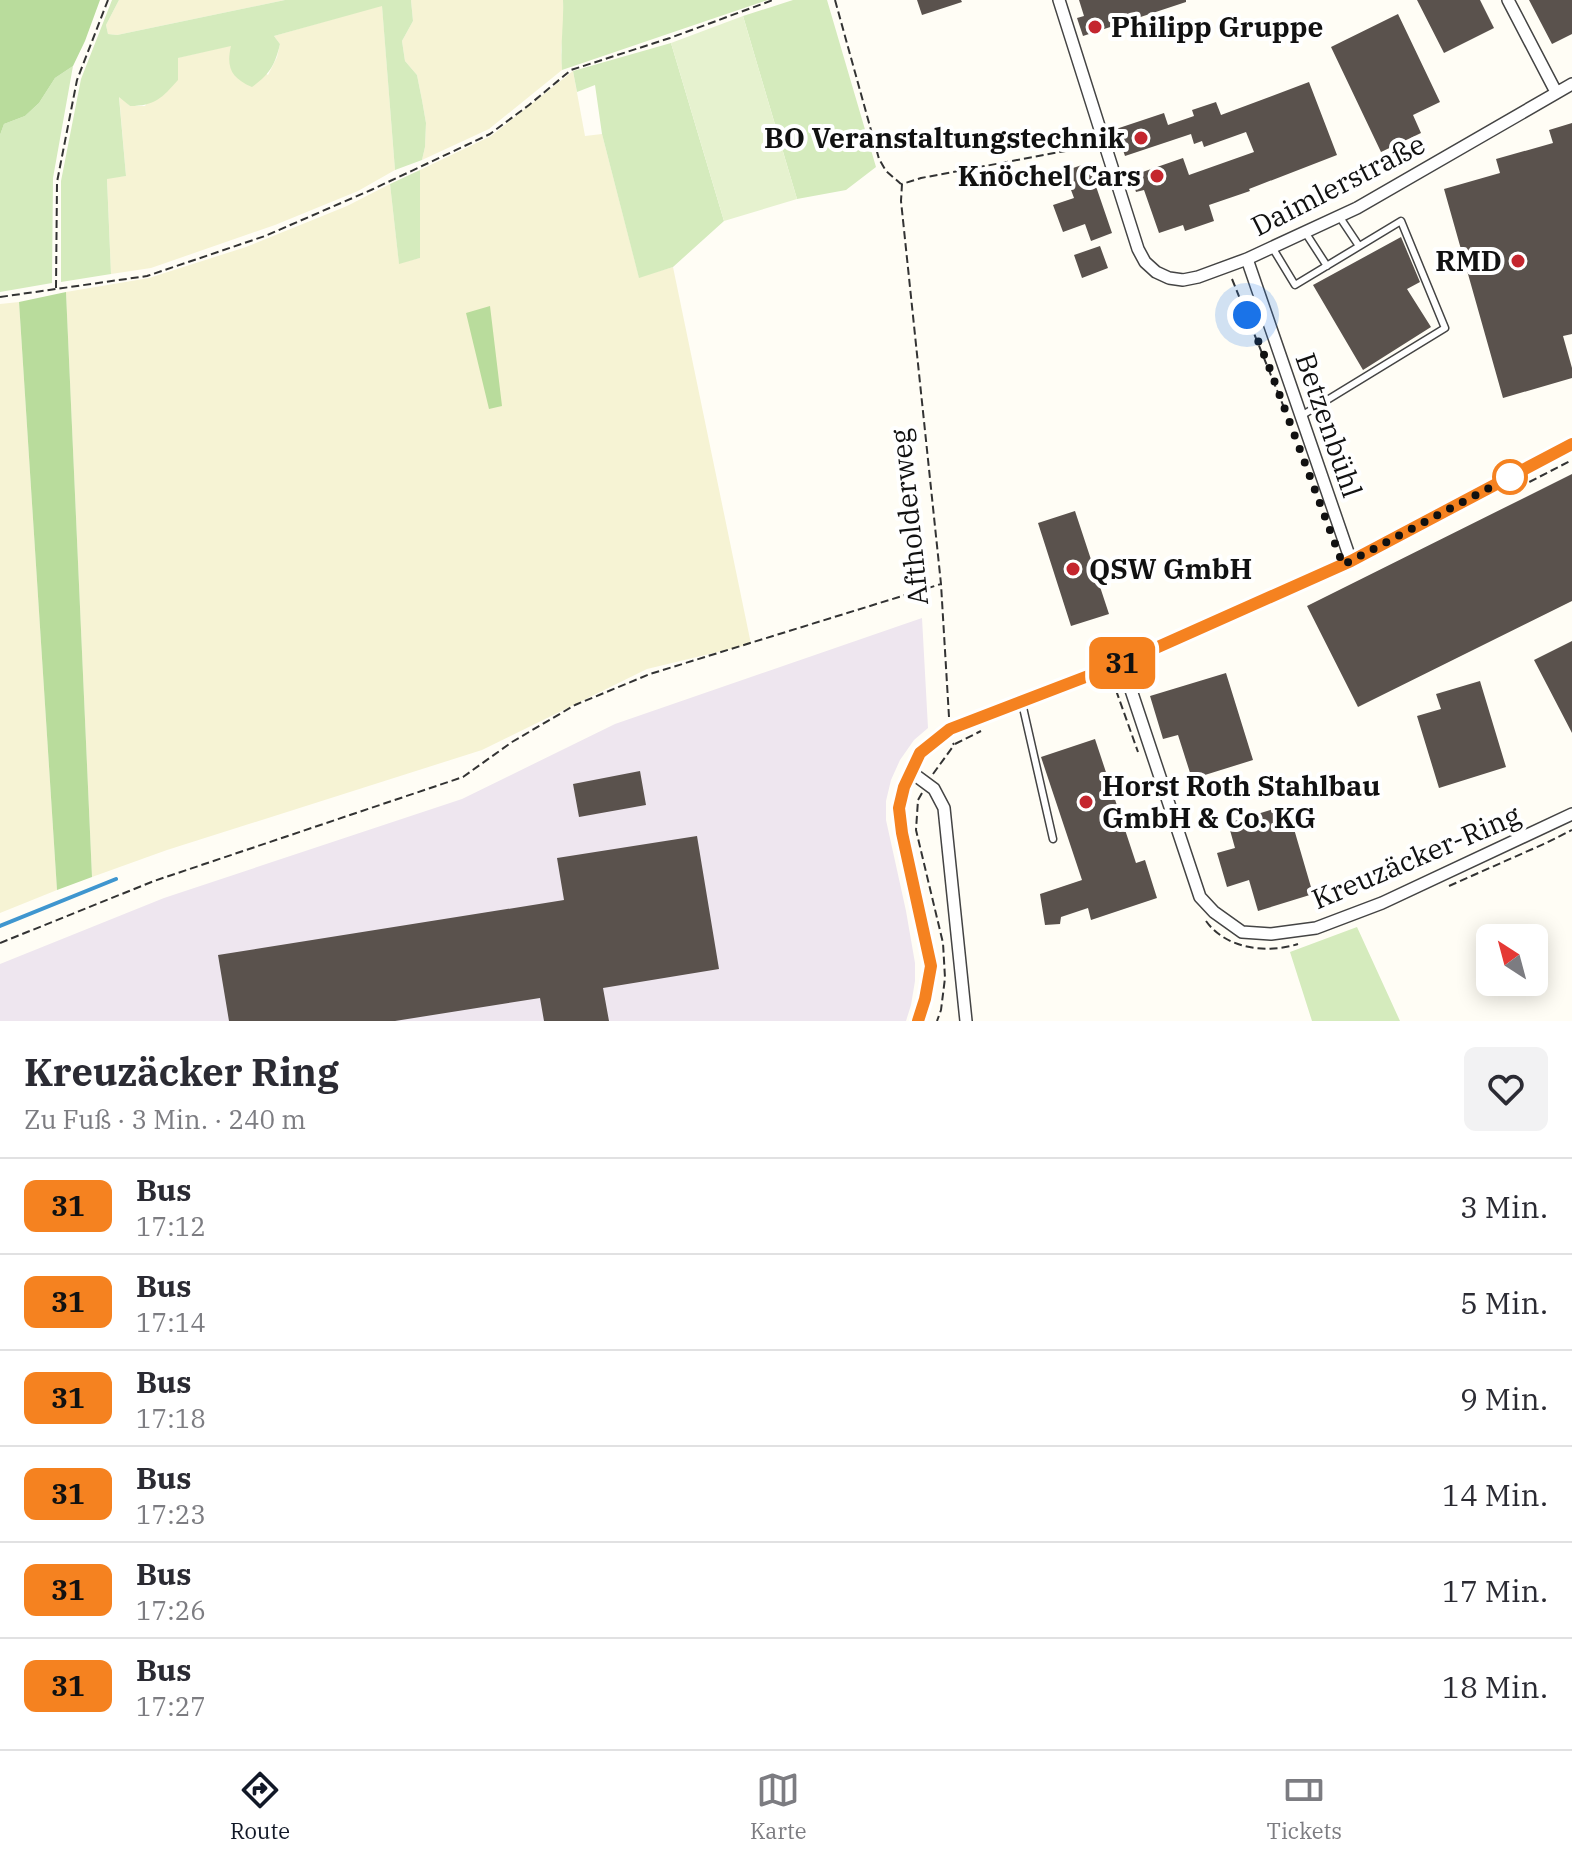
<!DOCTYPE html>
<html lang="de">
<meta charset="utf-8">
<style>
:root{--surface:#fff;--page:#f2f2f3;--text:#2b2b33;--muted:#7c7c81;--line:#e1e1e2;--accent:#111827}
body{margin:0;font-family:"IBM Plex Serif",serif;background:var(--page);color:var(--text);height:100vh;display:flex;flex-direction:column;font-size:30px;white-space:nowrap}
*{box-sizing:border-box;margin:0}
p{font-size:26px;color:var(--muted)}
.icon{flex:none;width:44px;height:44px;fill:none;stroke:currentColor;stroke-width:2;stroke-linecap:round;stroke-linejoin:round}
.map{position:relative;height:1021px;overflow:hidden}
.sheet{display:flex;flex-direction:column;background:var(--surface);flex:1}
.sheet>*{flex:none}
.badge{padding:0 16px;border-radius:12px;font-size:28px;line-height:52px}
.needle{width:52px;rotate:324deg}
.tools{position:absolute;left:1476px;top:924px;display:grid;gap:16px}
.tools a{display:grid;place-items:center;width:72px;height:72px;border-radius:12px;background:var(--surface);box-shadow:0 4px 20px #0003;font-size:40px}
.you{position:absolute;width:40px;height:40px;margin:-20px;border:6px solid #fff;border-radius:50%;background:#1a73e8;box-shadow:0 0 0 12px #1a73e833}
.map>.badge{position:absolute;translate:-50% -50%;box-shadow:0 0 0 4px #fff}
.round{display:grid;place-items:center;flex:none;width:84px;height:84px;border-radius:12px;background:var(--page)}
.headline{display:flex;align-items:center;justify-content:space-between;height:136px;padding:0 24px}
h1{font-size:38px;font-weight:800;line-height:60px}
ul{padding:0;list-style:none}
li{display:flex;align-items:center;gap:24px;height:96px;padding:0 24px;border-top:2px solid var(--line)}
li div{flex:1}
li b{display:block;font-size:30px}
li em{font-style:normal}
li .badge{min-width:88px;font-weight:700;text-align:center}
.dock{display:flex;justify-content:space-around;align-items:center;height:112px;border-top:2px solid var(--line);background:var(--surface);font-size:22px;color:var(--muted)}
.dock a{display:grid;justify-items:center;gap:4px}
.dock .current{color:var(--accent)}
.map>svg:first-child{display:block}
.industrial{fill:#eee6ef}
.farmland{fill:#f6f3d4}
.green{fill:#d5ebbd}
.forest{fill:#b9dc9c}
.pitch{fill:#e6f2cf}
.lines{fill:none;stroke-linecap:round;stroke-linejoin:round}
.stream{stroke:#3f96cf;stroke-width:4}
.building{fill:#5a524d}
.lane-casing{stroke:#444;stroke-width:9}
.street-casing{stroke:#444;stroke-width:14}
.path{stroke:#333;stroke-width:2;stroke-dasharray:8 4;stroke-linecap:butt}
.lane{stroke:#fff;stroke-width:6}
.street{stroke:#fff;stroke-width:11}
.line-casing{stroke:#fff;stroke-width:18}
.line{stroke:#f58220;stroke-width:12}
.walk{stroke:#111;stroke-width:8;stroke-dasharray:0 14.4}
.poi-dot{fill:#c4262e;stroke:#fff;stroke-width:3}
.stop-dot{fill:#fff;stroke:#f58220;stroke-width:4}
.labels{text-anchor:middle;stroke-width:8;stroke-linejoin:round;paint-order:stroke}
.poi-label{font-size:28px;font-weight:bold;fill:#111;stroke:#fff;text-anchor:start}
.street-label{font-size:28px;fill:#111;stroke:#fff}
</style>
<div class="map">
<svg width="1572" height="1021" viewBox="0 0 1572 1021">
<rect width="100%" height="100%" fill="#fffdf5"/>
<path class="industrial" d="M922,618L928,728L914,740L900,760L891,780L886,801V820L906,911L915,963V981L911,1005L906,1021H0V964L164,898L462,799L615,724Z"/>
<path class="farmland" d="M119,0H285L117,35L108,34L106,25Z
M411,0H563L564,21L561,51L562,70L489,129L422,160L425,147L426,123L422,100L417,75L405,61L402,41L413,21Z
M382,5L395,170L358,191L275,225L151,268L111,274L107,178L126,176L119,95L130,106H145L177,58L232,45L268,75L277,57L280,44L274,36Z
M573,71L585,136L602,134L639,277L673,267L751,644L647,669L482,750L167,850L92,877L66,292L149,278L246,247L347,206L390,184L399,263L420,258V170L491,136Z
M19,302L57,890L0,913V304Z"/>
<path class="green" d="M112,0H119L106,25L108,34L117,35L285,0H411L413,21L402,41L405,61L417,75L422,100L426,123L425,147L422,160L395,170L382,6L274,36L280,44C275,65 270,74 252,87C231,78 226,67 231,46L178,58V80C162,98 155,106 130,106L119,97L126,176L107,179L111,274L61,282V181L81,79Z
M563,0H768L562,70C560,46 564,23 563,0Z
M793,0H827L876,167L846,190L797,199L743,16Z
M671,43L724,221L673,267L639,278L602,134L595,85L577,92L573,71Z
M73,66L53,178L52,283L0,292V135L4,124L25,116L39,103L55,78Z
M420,170V258L399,264L390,184Z
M1357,927L1400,1021H1312L1290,952Z"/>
<path class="forest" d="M0,0H100L85,41L73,66L55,78L39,103L25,116L4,124L0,135Z
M66,292L92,877L57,890L19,302Z
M490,306L502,406L489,409L466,313Z"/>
<path class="pitch" d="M743,16L797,199L724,221L671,43Z"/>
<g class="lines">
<path class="stream" d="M0,926L116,879"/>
</g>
<path class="building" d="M917,0H961L962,2L922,15Z
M1079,0H1186V2L1083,36L1077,18L1084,16Z
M1417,0H1480L1494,28L1444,53Z
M1529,0H1572V34L1552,44Z
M1398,14L1440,102L1413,115L1421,133L1381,152L1331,47Z
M1309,82L1337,155L1249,189L1250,191L1209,205L1214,221L1185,231L1183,225L1159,233L1144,190L1136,192L1131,176L1183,158L1189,175L1254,152L1246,132L1204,147L1202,141L1194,144L1191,134L1125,156L1116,129L1164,113L1168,125L1194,116L1192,110L1216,102L1221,115Z
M1572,123V334L1563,336L1572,368V378L1503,398L1444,189L1500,173L1496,159L1553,143L1549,130Z
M1088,163L1112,233L1091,241L1085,224L1063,232L1053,205L1074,198L1064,171Z
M1401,237L1420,282L1407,289L1431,327L1363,370L1313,285Z
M1100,246L1108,268L1082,278L1074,255Z
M1572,474V601L1358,707L1307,606Z
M1075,511L1109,614L1071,626L1038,523Z
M1572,641V733L1534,660Z
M1226,673L1253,760L1192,779L1178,735L1163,739L1150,696Z
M1480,681L1506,767L1439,788L1417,716L1441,709L1436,694Z
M1095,739L1136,863L1145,860L1157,898L1091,920L1088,908L1061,917L1060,924L1045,925L1040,894L1082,880L1041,757Z
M640,771L646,805L579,817L573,784Z
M1287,805L1313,894L1258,911L1249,880L1227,887L1217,853L1235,848L1228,823Z
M697,836L719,969L603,988L609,1021H544L540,998L395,1021H229L218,955L564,900L557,858Z"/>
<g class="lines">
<defs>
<path id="lane" d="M1339,216L1359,246
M1305,232L1327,266
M1272,247L1295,285L1401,221L1445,328L1301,416
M1022,703L1053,839"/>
<path id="street" d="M1059,0L1138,249L1145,262L1156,272L1169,278L1183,280L1198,277L1247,259L1357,208L1572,84
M1508,0L1556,92
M1247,259L1351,561
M1122,663L1200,897L1214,912L1242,932L1271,934L1316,928L1382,903L1572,814
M911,772L934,789L944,808L966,1021
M918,1021L925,999L931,966L924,931L902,833L899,808L904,787L920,753L950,729L1122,663L1351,561L1572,444"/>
</defs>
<use href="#lane" class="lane-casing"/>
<use href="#street" class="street-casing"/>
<path class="path" d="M835,0L879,159L886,171L901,184
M1232,279L1285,410
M56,288L57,182L77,80L108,0
M0,297L147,276L265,236L371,190L490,134L529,105L571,70L670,38L773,0
M1508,493L1572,460
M1112,679L1138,752
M949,717L941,584L901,201L902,184L921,178L1092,146
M955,744L981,731
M933,774L954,745L953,743
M922,793L918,800L916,830L943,943L945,978L941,1010L937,1021
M1449,886L1546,843L1572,830
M1206,921C1226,949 1267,954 1298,944
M0,943L154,881L463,777L512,742L575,705L650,674L941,584"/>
<use href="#lane" class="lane"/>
<use href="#street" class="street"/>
</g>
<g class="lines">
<defs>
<path id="line" d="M918,1021L925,999L931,966L902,833L899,808L904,787L920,753L950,729L1122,663L1351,561L1572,444"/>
</defs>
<use href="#line" class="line-casing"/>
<use href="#line" class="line"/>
<path class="walk" d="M1247,315L1268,364L1343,565L1510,477"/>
</g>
<g class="poi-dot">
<circle cx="1095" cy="27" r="8"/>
<circle cx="1141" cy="138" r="8"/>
<circle cx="1157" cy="176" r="8"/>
<circle cx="1518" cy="261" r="8"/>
<circle cx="1073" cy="569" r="8"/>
<circle cx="1086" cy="802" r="8"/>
</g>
<circle class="stop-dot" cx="1510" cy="477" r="16"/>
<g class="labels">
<g class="poi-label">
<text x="1111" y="37">Philipp Gruppe</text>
<text x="1125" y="148" text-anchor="end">BO Veranstaltungstechnik</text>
<text x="1141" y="186" text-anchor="end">Knöchel Cars</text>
<text x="1502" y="271" text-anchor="end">RMD</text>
<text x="1089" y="579">QSW GmbH</text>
<text x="1102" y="796">Horst Roth Stahlbau<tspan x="1102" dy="32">GmbH &amp; Co. KG</tspan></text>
</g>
<g class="street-label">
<text transform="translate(1338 185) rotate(-27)" y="10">Daimlerstraße</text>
<text transform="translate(1329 425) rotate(71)" y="10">Betzenbühl</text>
<text transform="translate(909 517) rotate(-96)" y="10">Aftholderweg</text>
<text transform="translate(1416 857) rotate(-23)" y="10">Kreuzäcker-Ring</text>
</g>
</g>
</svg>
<div class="tools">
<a><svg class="needle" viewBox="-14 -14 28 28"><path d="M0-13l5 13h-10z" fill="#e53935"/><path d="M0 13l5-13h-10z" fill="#7c7c81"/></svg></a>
</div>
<div class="you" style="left:1247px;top:315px"></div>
<b class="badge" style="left:1122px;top:663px;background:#f58220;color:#111">31</b>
</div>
<section class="sheet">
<div class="headline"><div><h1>Kreuzäcker Ring</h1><p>Zu Fuß · 3 Min. · 240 m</p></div><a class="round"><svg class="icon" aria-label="heart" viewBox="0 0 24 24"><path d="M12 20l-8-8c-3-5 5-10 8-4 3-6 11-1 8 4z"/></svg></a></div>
<ul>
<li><span class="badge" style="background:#f58220;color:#111">31</span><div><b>Bus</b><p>17:12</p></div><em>3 Min.</em></li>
<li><span class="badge" style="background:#f58220;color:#111">31</span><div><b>Bus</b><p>17:14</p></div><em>5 Min.</em></li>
<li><span class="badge" style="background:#f58220;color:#111">31</span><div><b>Bus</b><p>17:18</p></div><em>9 Min.</em></li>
<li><span class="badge" style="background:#f58220;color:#111">31</span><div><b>Bus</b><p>17:23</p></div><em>14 Min.</em></li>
<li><span class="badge" style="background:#f58220;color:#111">31</span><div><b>Bus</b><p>17:26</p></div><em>17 Min.</em></li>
<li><span class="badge" style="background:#f58220;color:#111">31</span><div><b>Bus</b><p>17:27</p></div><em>18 Min.</em></li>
</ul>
</section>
<nav class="dock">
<a class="current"><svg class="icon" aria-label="directions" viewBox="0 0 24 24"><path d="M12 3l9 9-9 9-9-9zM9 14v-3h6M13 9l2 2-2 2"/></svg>Route</a>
<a><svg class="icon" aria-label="map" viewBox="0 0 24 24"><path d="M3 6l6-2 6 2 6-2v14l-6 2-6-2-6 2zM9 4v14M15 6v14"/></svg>Karte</a>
<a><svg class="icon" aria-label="tickets" viewBox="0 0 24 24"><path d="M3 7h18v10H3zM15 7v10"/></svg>Tickets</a>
</nav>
